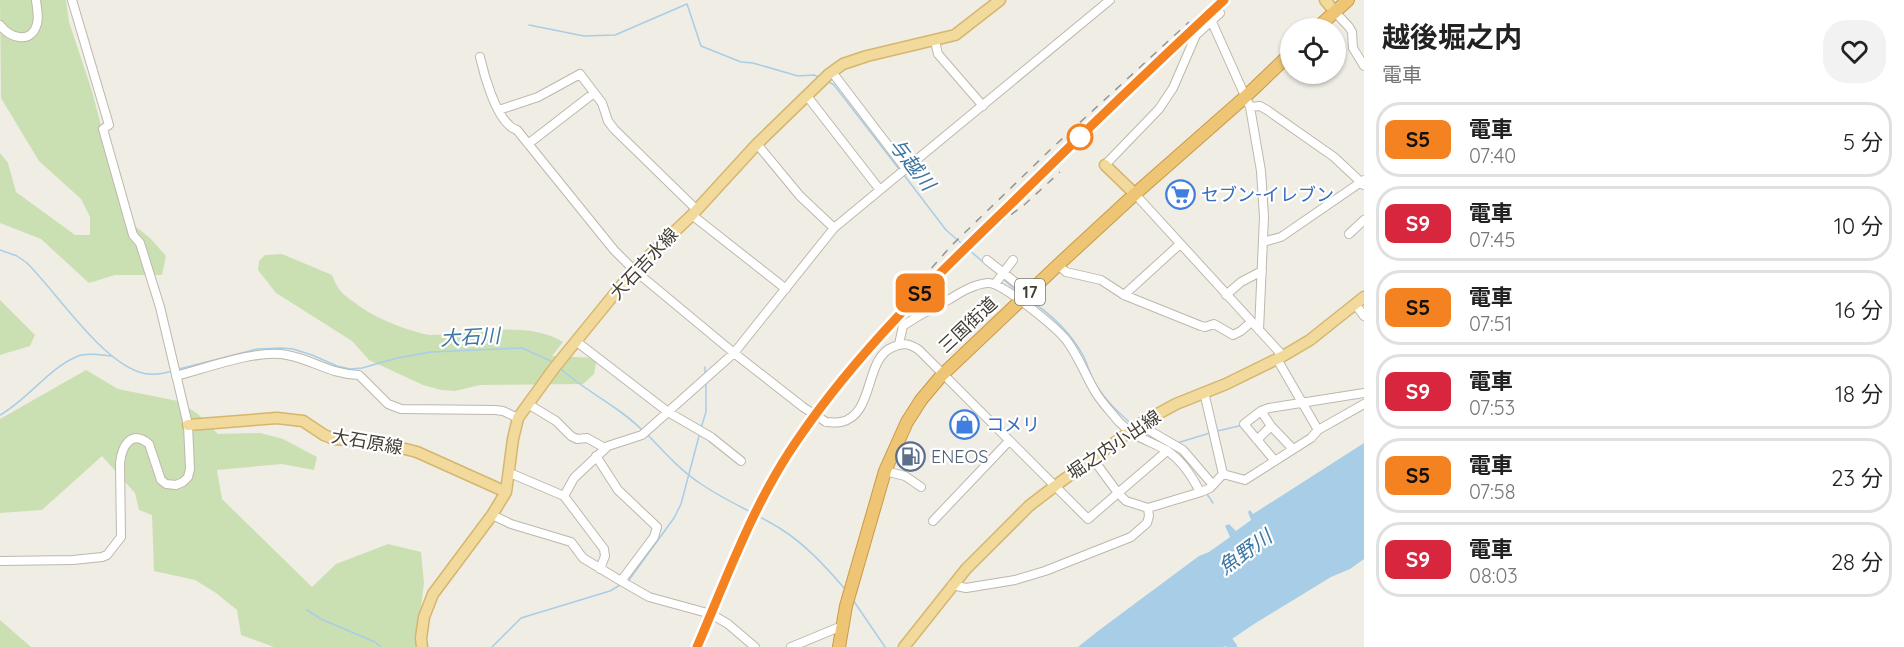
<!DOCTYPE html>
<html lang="ja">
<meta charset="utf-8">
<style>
:root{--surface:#fff;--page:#f2f2f2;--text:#222;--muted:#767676;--line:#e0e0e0}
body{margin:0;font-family:Quicksand,"Noto Sans JP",sans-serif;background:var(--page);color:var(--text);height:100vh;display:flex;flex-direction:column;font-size:22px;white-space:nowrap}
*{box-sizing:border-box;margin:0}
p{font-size:20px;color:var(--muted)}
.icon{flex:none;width:33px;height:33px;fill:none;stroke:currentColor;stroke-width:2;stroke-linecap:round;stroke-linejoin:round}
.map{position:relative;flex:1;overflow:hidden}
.side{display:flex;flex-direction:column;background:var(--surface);width:540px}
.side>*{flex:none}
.badge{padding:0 12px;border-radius:9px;font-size:21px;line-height:39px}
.controls{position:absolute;left:1280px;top:18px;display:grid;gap:12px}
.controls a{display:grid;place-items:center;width:66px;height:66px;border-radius:50%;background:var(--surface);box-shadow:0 2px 4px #0004;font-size:30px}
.map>.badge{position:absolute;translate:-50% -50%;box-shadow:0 0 0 3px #fff}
.round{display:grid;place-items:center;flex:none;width:63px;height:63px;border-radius:24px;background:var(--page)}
.headline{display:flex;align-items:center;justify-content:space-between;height:102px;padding:0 18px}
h1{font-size:28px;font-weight:700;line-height:45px}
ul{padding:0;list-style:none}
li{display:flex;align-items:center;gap:18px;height:75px;margin:0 12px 9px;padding:0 6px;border:3px solid var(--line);border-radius:24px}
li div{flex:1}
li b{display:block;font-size:22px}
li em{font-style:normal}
li .badge{min-width:66px;font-weight:700;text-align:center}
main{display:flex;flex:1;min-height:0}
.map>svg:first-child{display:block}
.green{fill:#cbe0b2}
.water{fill:#a8cde7}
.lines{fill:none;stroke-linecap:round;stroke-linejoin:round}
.stream{stroke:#a8cde7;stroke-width:1.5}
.river{stroke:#a8cde7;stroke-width:10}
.minor-casing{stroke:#beb7ac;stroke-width:10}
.major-casing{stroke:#d5b66f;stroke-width:13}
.highway-casing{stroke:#ca9a45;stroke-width:14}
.minor{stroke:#fff;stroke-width:8}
.major{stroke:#f2da9c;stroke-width:10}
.highway{stroke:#edc574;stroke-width:12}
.rail{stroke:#949494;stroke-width:1.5;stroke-dasharray:8 8;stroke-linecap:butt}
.minor-bridge-casing{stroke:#beb7ac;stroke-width:10;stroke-linecap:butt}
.minor-bridge{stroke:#fff;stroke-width:8}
.line-casing{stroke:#fff;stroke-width:14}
.line{stroke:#f58220;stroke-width:9}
.stop-dot{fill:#fff;stroke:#f58220;stroke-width:3}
.labels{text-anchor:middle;stroke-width:4.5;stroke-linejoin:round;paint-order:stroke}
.shield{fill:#fff;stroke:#7b7772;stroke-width:1.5}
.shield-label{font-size:16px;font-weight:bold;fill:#423d35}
.shop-label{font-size:18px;fill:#366cbe;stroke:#fff;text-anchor:start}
.street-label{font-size:18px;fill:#423d35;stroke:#fff}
.service-label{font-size:18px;fill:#4e5e75;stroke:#fff;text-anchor:start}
.water-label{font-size:20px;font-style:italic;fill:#3c76a1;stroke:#fff}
</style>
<main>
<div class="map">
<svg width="1364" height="647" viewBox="0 0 1364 647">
<rect width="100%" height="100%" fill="#f0ede5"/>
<path class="green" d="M0,0H66L69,22L92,91L125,218L151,239L166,256L162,275H115L89,283L41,239L0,223V153L8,163L16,192L75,235H90V217L81,199L39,161L1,98Z
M282,254L332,275C340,295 345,295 362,308C378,319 410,332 430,335C438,335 446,334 454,333C488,331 531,323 563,342L552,356L597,358L594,374L583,384L480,385L455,391L441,390L423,385L369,360L352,341L276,293L258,270L259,261L265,255Z
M0,300L35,335L30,346L0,355Z
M86,370L118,389L178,401L198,414L218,434L260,433L283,439L317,457L314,470L282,464L217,470L222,499L312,587L336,564L388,544L421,552L424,583L416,647H274L241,635L237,610L216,593L195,580L154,571L152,515L139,510L135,493L102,456L42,510L0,513V419Z
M0,620L31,647H0Z"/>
<path class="water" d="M1364,443V559L1350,569L1331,577L1254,624L1229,641L1224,647H1078L1098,631L1199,556L1209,552L1230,537L1225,526L1229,524L1236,531L1251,520L1248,512L1250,510L1253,514Z"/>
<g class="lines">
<path class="stream" d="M529,25L584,36L615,35L687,4L701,46L741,62L753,63L798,76L814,75L819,77
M829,82L834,85L899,169
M904,175L946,230L983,262
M0,250L17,256L27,263C57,293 100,359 139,372C149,376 162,374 172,371
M989,267L997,273
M1003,279L1019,293
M1028,299C1051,314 1071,333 1084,357C1087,364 1089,371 1093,379C1102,397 1117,412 1133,425
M705,367V375
M179,369L257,349L282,348L293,349L312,355L337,366L350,369L362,368L397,358L431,352L522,348L553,362
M561,369C586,392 619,406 643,431
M0,415C29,399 47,369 78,356C88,352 101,355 111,356
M701,428L706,412V383
M1217,431L1239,426L1241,424
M647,434C664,452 680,470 701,484C726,501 755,513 781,529C806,545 825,566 845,589
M1177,443L1210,433
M1207,494L1213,503
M629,580L674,518L681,504L699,436
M853,600L885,647
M307,610L321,619L375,642L381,647
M492,647L521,618L610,591L620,585"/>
<path class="river" d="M1220,630L1232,647"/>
<defs>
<path id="minor" d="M1335,12L1349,27L1352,32L1353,48L1364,66
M1211,20L1250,107L1261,171L1264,217L1259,330
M0,25C10,38 31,45 37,24C39,17 37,8 36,0
M935,41L938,54L983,106
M480,57C484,75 495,113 509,125C511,128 515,129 517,130L614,250L634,270L734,353L803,407
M832,72L906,169
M807,96L880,190
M1250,107L1260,106L1267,110L1334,157L1364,185
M499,110L538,97L580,74L602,103L608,121L614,129L697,210
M528,144L594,93
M757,144L800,196L834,228
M1105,165L1159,109L1173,88L1196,35L1220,13
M1135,194L1283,356
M692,215L786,289
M1349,234L1364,220
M1263,242L1281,237L1364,180
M987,260L1029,293
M1058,265L1066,272L1101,280L1124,295L1201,326L1205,327L1214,324L1233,335L1241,331L1251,322
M995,284L1013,260
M1124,295L1180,244
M1226,295L1241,282L1262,271
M1355,304L1364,316
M577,342L668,412L711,437L741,461
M899,344L903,326C918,315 934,308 950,299C961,292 974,284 988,283C1002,282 1058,329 1067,341C1079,357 1086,377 1096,393C1102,403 1112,413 1119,422C1135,438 1148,440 1166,450C1182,460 1192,476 1200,492
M1277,359L1318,430
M176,376C207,368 256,349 287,355C314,360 329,374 359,375L388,404L401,409L495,410L503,411L518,418
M1204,392L1223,474
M528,404L556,421L571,436L577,439L587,438L605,448
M1261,411L1271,426L1293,449
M826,422C831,422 836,423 841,422C875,415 864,358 893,347C904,342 910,344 919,350L1088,519L1118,493L1126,501L1148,508L1201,492L1210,488L1223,474L1245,480L1311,438L1318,430L1364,404
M1140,425L1183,450L1213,485
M1257,440L1271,426
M596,456L618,490L657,527L654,537L621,581
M1093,459L1118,493L1167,451
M1275,461L1244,424L1261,411L1269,408L1364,393
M885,471L905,476L921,487
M510,473L564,496L604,549L605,556L600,569
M564,496L574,478L608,446L642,435L734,353L834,228L1110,0
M492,515L511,524L571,542L583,558L621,581L649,597L711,614L728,624L755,647
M933,521L1009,441
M0,561L73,560L102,557L107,555L121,537L120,463C122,446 131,429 149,444L161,480L166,484L176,485L183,482L188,477L190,469L188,425L160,307L140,243L133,235L103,129L109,125L72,0
M952,585L966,588L1015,580L1045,571L1131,537L1147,523L1149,516L1148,508
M791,647L842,626"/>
<path id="major" d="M1325,0L1335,12
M1105,165L1135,194
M188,425L277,418L303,421L324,435L334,439L378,442L417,452L506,492
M422,647L421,638L424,617L433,594L492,515L506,492L513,439L518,418L555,367L634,270L692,215L757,144L829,74L843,64L867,56L955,35L1000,0
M904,647L966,569L1029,506L1055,486L1143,422L1176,404L1226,384L1283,356L1310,340L1364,297"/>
<path id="highway" d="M1317,28L1348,0
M839,647L846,606L885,471L907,422L921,400L942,375L1058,265L1135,194L1244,98L1290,54"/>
</defs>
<use href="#minor" class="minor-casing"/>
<use href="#major" class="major-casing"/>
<use href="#highway" class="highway-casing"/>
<use href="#minor" class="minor"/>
<use href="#major" class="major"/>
<use href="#highway" class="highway"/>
<path class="rail" d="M998,224L1023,206L1060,172
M921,280L952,245L1050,150L1189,22
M697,647C727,577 754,502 798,439C858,351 935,277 1011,204C1081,135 1152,67 1224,0"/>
<defs>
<path id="minor-bridge" d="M803,407L826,422"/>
</defs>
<use href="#minor-bridge" class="minor-bridge-casing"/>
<use href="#minor-bridge" class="minor-bridge"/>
</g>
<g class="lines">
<defs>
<path id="line" d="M697,647C727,577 754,502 798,439C858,351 935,277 1011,204C1081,135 1152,67 1224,0"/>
</defs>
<use href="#line" class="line-casing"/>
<use href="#line" class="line"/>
</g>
<defs>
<symbol id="supermarket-ring" viewBox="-11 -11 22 22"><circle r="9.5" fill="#fff" stroke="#3f7fe0" stroke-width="1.5"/><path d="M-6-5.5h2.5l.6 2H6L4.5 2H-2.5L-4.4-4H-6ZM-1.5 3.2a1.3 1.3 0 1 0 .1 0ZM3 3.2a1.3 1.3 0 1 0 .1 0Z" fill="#3f7fe0"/></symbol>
<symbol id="shop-ring" viewBox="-11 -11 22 22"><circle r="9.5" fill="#fff" stroke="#3f7fe0" stroke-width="1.5"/><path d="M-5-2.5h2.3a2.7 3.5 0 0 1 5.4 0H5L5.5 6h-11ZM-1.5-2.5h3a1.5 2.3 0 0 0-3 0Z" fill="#3f7fe0"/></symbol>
<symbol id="fuel-ring" viewBox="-11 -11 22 22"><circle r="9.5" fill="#fff" stroke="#5c6f8a" stroke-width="1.5"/><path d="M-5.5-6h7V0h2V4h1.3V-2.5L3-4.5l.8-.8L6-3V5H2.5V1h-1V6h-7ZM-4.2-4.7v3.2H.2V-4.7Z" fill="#5c6f8a"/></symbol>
</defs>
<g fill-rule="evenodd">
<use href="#supermarket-ring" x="1164" y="178" width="33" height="33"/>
<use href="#shop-ring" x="948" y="408" width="33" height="33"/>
<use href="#fuel-ring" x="894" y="440" width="33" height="33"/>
</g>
<circle class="stop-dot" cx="1080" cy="137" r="12"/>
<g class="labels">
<rect class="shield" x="1015" y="279" width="30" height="26" rx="4.5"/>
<g class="shield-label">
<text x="1030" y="298">17</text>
</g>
<g class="shop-label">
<text x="1201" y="201">セブン-イレブン</text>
<text x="986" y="431">コメリ</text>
</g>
<g class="street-label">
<text transform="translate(644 264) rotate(-47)" y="6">大石吉水線</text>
<text transform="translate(968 325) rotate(-43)" y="6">三国街道</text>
<text transform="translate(367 442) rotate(10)" y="6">大石原線</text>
<text transform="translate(1114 445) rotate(-34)" y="6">堀之内小出線</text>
</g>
<g class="service-label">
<text x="931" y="463">ENEOS</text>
</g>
<g class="water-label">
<text transform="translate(912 164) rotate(52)" y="7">与越川</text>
<text transform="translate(470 337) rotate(-3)" y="7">大石川</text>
<text transform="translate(1245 552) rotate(-36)" y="7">魚野川</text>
</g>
</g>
</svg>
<div class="controls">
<a><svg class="icon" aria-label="locate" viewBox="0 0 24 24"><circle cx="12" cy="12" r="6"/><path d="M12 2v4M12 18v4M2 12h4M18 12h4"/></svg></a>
</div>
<b class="badge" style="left:920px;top:293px;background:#f58220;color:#111">S5</b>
</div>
<section class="side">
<div class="headline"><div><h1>越後堀之内</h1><p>電車</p></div><a class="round"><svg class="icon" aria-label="heart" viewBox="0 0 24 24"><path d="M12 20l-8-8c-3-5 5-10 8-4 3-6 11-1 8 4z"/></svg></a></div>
<ul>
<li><span class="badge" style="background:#f58220;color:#111">S5</span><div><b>電車</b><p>07:40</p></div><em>5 分</em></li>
<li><span class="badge" style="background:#d7263d;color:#fff">S9</span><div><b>電車</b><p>07:45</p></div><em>10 分</em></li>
<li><span class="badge" style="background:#f58220;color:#111">S5</span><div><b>電車</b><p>07:51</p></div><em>16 分</em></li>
<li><span class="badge" style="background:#d7263d;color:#fff">S9</span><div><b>電車</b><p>07:53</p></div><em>18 分</em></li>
<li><span class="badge" style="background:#f58220;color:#111">S5</span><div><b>電車</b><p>07:58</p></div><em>23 分</em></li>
<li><span class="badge" style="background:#d7263d;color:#fff">S9</span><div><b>電車</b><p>08:03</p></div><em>28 分</em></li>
</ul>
</section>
</main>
